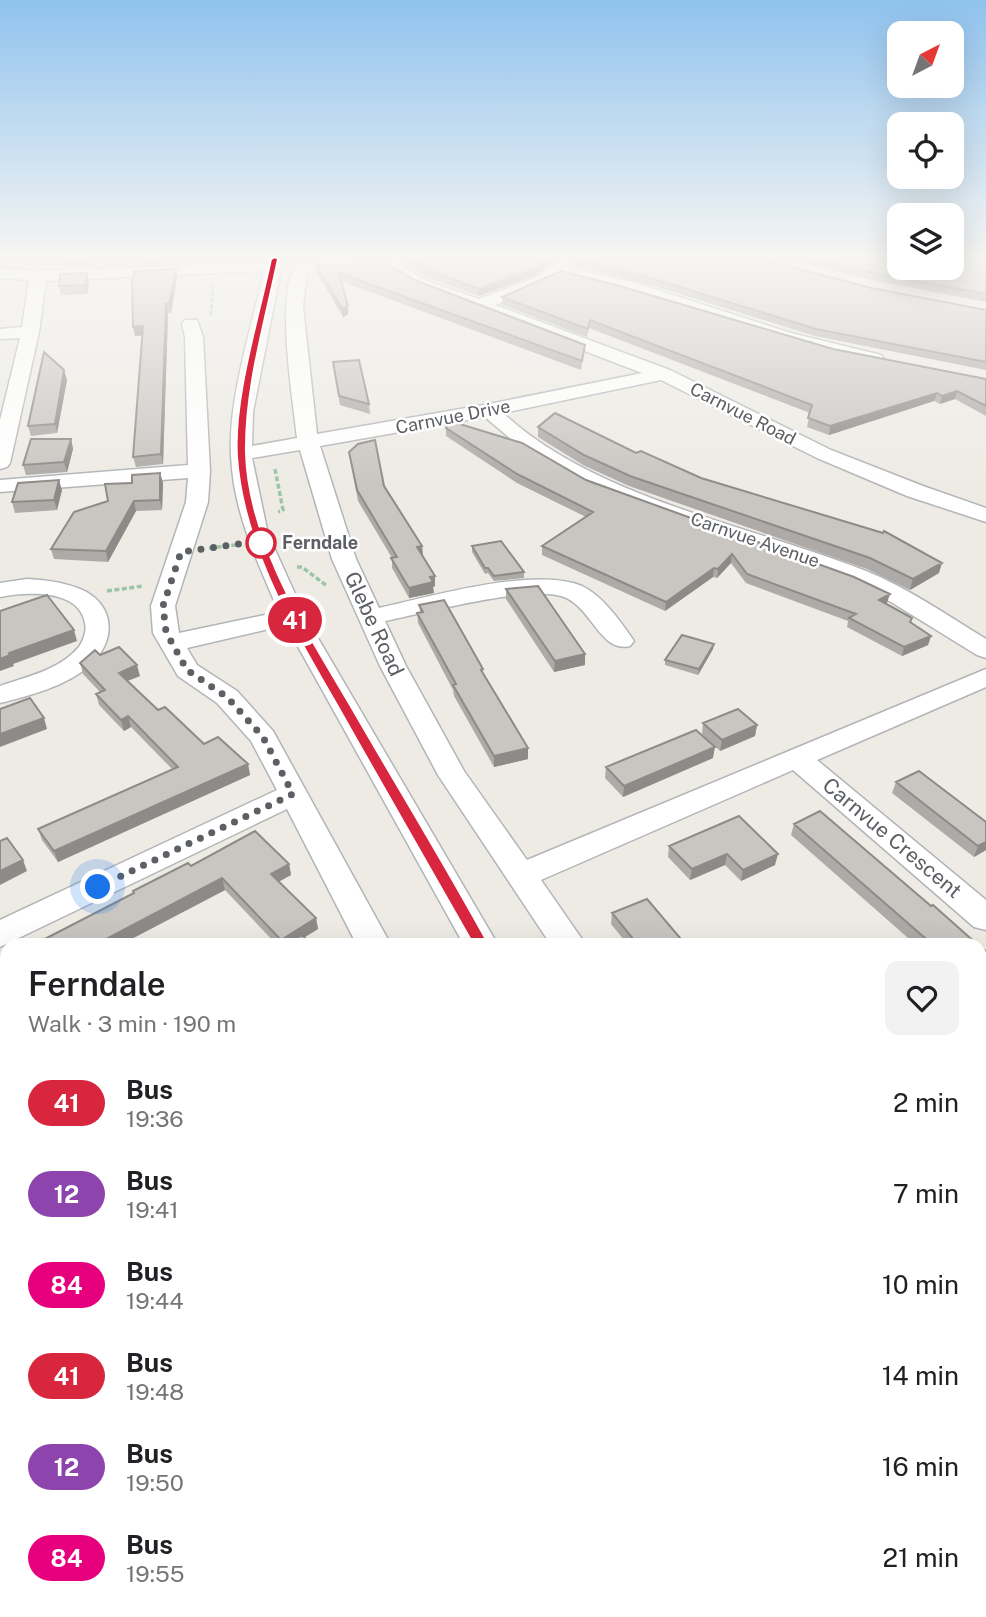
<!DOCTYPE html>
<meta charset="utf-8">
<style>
:root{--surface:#fff;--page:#f2f2f2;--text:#202124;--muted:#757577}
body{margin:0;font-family:"Public Sans",sans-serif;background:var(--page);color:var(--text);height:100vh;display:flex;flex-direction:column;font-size:26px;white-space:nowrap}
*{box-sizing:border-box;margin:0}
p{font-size:23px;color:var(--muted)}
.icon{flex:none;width:38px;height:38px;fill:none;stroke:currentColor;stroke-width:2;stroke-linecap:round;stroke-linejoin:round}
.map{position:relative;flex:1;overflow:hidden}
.details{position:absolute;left:0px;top:938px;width:987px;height:679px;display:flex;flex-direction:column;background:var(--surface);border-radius:21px 21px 0 0;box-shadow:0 7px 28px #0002}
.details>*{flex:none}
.badge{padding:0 14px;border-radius:23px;font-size:24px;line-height:46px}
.needle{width:46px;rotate:41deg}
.fabs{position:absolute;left:887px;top:21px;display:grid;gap:14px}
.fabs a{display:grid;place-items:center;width:77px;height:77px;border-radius:14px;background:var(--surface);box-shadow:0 7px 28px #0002;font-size:35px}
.you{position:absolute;width:35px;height:35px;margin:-18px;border:5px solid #fff;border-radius:50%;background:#1a73e8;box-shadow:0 0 0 10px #1a73e833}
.map>.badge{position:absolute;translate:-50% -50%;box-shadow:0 0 0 4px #fff}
.round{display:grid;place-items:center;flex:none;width:74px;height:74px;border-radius:14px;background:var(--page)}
.head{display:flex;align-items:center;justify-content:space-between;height:119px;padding:0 28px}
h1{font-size:33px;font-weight:600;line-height:52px}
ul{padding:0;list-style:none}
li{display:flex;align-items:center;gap:21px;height:91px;padding:0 28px}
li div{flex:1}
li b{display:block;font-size:26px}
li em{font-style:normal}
li .badge{min-width:77px;font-weight:700;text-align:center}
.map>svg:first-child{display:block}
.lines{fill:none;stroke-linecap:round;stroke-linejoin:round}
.minor-casing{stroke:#b2b5b8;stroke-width:3}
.path-far1{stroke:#9cc4a7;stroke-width:2.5;stroke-dasharray:4.5 2;stroke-linecap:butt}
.path{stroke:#9cc4a7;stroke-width:3.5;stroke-dasharray:5 2.5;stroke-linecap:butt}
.minor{fill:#fff;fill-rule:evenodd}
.wall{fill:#adaaa7}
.shaded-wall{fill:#8d8b88}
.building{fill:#c9c6c2;stroke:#8d8b88;stroke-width:2}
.line{fill:#d7263d;stroke:#fff;stroke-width:2}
.walk{stroke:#5c6064;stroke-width:7;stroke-dasharray:0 12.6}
.stop-dot{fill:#fff;stroke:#d7263d;stroke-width:3.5}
.labels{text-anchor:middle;stroke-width:5;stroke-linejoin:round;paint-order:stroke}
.far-street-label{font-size:18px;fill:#5c6064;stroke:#fff}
.far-stop-label{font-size:18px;font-weight:bold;fill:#5c6064;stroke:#fff;text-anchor:start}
.street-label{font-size:21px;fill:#5c6064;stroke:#fff}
</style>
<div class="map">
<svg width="986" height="1617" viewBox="0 0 986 1617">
<rect width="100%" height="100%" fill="#eeebe5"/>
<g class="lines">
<defs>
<path id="minor" d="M267,259H283L253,412L252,446L297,438C293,401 275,292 296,265L326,259H398C415,282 454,289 479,299L535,278L561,259H577L569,268L636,283L791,333L881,355L884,359L881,363L875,364L779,341L626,290L560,276L534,290L495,305L670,370L831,450L923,486L986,508V522L907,496L817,458L661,380L503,413C595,499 750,525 866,571C908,588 947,615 986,639V658L977,655L891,602L853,583L586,486L531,456L485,417L320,446L356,559L379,608C429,597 535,566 582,586C603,596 621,622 634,641L630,646C600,654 591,604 561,596C524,586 425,613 385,621L406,666L464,771L527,860L986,669V687L817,760L986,900V930L974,927L793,770L541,880L586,945H551L438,775L380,666L332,559L300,450L252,458L268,534L305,616L498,945H464L286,625L187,648L197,665L237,691L273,731L391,945H357L287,809L0,947V920L277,790L251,741L217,703L178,676L153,633L151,606L186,502L188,478L0,492V480L188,465L185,337L182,324L185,320H197L203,337L210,471L208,502L175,606L179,633L279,612C257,561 233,511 231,455C228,399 252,326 264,271L46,281L39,332L10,463L7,467L0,469V420L20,338L0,339V329L22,327L29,280L0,278V268L38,271L267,262ZM328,268L389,269L392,273L418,287L642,373L489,404L317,434L303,307L307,272Z
M27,579C45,580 63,582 80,589C116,604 117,642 89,666C66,686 29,696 0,703V686C26,677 59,670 78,648C83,642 87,631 85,623C79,588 25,592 0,597V583Z
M0,1037L7,1039V1085L0,1083Z
M7,1189V1227L0,1230V1192Z
M980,1587L986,1589V1617H954L951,1610H980Z
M88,1610H138L139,1617H89Z
M705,1610H756L759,1617H708Z
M836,1610H887L890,1617H839Z"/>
</defs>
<use href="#minor" class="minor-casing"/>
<path class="path-far1" d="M211,315L213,286"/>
<path class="path" d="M275,469L283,510L278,512
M209,548L235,545
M297,567H302L327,586
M107,591L143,586"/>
<use href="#minor" class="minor"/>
</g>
<path class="wall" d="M44,259H93L92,266L64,267L62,262L45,263Z
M140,259H181L180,263L141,264Z
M401,259H557L534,276L479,296L426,277Z
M575,259L871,288L986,310V370L815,336L651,285L575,266Z
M787,259H986V302L872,280Z
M316,265L417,281L585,345L581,370L341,281L348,314L343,317L317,273Z
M176,269L177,278L171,313H168L163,464L136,467L133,457L142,335L135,336Z
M89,282L87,294L61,295L59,286Z
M502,297L833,349L986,379V416L955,399L940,404L934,401L829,435L807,427L810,413L589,328L587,337L502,305Z
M333,362L369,404L370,414L340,405Z
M67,380L57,433L31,436L28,426Z
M538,427L636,453L939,573L910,590L867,569L629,486L583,465L538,437Z
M446,428L586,480L887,603L886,604L912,618L911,623L931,636L928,645L902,656L847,627L848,621L746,583L731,563L717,578L713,577L665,611L542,555V546L586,517L517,483L446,436Z
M71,439L73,449L67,472L26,475L23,465Z
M349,452L384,486L422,546L423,556L435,576V586L433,587L434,593L409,598L392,568V558L358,501Z
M160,473L163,483L162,510L136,511L108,562L54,559L51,549L108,501L132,483Z
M62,490L57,510L15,513L12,502Z
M472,546L524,572V578L494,581L488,573L485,574L472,552Z
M506,589L585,654V665L554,672L506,599Z
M419,605L483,669V674L528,759L494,767L454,696L453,690L418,623L417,613L420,612Z
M713,649L698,675L665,665V660Z
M100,655L140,676L127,681L158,710L204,744L248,764L250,775L58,862L42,840L38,829L172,769L131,727L124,731L99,705L96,694L100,692L83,674L80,663Z
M703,723L757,725L755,736L720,751L702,734Z
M713,758L623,797L605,778L606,767Z
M896,782L986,822V850L974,857L892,793Z
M739,816L775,865L741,881L725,865L690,880L668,857L669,846Z
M794,824L931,906L978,945H916L791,835Z
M289,864L291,875L279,881L316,918L318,929L305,937L312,945H277L225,890L120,945H38L134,893L133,891L191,866Z
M612,913L686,945H628L611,924Z
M980,946L986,952V1008L980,1003Z
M980,1340L986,1350V1457L980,1447Z
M557,1610H648L654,1617H563Z"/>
<path class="shaded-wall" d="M547,259H557L534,276L479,296V289Z
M176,269L177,278L171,313L169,304Z
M87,273L89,282L87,294L85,285Z
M166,304L168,313L163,464L161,454Z
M348,306V314L343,317L342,309Z
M143,326L145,335L135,336L133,327Z
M64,370L67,380L57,433L55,424Z
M957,391L955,399L940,404L942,396Z
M937,393L934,401L829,435L830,426Z
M71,439L73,449L67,472L64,462Z
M160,473L163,483L162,510L160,500Z
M59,480L62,490L57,510L54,500Z
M134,501L136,511L108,562L106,551Z
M422,546L423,557L417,547Z
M732,554L731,563L717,578L718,569Z
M942,563L939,573L910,590L913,579Z
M714,568L713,577L665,611L666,602Z
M435,576V586L433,587L434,593L409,598V588L430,577Z
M890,594L887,603L876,609L879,600Z
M74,630L77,641L13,664L14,666L0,671V659L9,653Z
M931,636L928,645L902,656L904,647Z
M714,644L713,649L698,675L699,669Z
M585,654V665L554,672L555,661Z
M137,665L140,676L122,683L119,673Z
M128,716L131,727L124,731L121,720Z
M44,718L47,729L0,747V734Z
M757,725L755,736L720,751L722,740Z
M715,747L713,758L623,797L624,786Z
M528,748V759L494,767V756Z
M248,764L250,775L58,862L54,851Z
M986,842V850L974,857L978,846Z
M727,854L725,865L690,880L692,869Z
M778,854L775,865L741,881L743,870Z
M23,860L27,871L0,885V871Z
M289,864L291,875L273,885L271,874Z
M222,878L225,890L120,945H95Z
M316,918L318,929L292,945H282L281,940Z
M7,1349V1360L0,1362V1351Z
M48,1610H54V1617H48Z"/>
<path class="building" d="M411,259H547L534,268L479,289L425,269Z
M575,259H761L871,288L986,310V362L816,329L651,278Z
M817,259H900V268H952V259H986V294L873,273Z
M387,264L417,281L585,345L582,361L339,273L348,306L342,309L316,265Z
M176,269L169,304H166L161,454L133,457L143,326L133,327L132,282L135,271Z
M561,271L616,285L833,349L986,379V406L957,391L942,396L937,393L830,426L808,418L812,405L590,320L588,329L502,297Z
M87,273L85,285L59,286L60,274Z
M44,352L64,370L55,424L28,426Z
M359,360L369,404L339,396L333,362Z
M555,413L636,453L641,451L701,478L883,533L884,531L942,563L913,579L870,558L630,476L584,455L538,427Z
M450,421L522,443L586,480L854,577L890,594L879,600L912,618L910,622L931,636L904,647L849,618L856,614L747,574L732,554L718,569L714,568L666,602L542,546L593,512L517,474L446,428Z
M31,439H71L64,462L23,465Z
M375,440L384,486L422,546L417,547L435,576L430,577L433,582L409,588L391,558L397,557L357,490L349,452L358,444Z
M160,473V500L134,501L106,551L51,549L74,512L108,501L105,484L132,483V475Z
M59,480L54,500L12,502L18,483Z
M501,541L524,572L494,576L488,568H485L472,546Z
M538,586L585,654L555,661L506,589Z
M47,595L74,630L9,653L10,655L0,659V611Z
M444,600L483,669L481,670L528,748L494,756L453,685L456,684L417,613L423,612L419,605Z
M682,635L714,644L699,669L665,660Z
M119,647L137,665L119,673L158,710L165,707L204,744L218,737L248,764L54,851L38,829L178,767L128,716L121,720L96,694L105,690L80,663L95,650L100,655Z
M30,698L44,718L0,734V709Z
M738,709L757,725L722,740L703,723Z
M696,730L715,747L624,786L606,767Z
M919,771L986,822V842L978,846L896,782Z
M820,811L931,906L933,905L978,945H933L794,824Z
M739,816L778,854L743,870L727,854L692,869L669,846Z
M255,831L289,864L271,874L316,918L281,940L222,878L95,945H38L37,943L134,893L133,891L188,863L191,866Z
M7,838L23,860L0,871V841Z
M647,899L686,945H638L612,913Z
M302,935L312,945H285Z
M980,946L986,952V993L980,987Z
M7,1296V1349L0,1351V1298Z
M980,1340L986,1350V1438L980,1428Z
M7,1414V1610H48V1617H0V1416Z
M225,1610H277L280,1617H229Z
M563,1610H648L654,1617H569Z"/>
<linearGradient id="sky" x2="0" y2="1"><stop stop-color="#8fc2ee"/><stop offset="0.53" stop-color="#f7f6f3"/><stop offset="1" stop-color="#f7f6f3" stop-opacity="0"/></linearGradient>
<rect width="986" height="485" fill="url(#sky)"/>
<path class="line" d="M275,257L278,259C265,322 245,388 246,452C248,543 309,635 353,710C398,788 446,866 489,945L481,951L476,949C434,875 392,802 350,728C303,644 244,556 237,457C233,399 259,317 271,259Z"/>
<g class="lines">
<path class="walk" d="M98,887L293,794L263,737L227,697L187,670L166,632L163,606L181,552L260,541L261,543"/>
</g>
<circle class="stop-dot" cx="261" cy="543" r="14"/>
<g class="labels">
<g class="far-street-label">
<text transform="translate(743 414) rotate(27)" y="6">Carnvue Road</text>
<text transform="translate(453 417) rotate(-11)" y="6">Carnvue Drive</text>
<text transform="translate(755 540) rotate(19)" y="6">Carnvue Avenue</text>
</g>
<g class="far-stop-label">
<text x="282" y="549">Ferndale</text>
</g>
<g class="street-label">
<text transform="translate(374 624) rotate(65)" y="7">Glebe Road</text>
<text transform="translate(892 838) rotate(40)" y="7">Carnvue Crescent</text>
</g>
</g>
</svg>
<div class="fabs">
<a><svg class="needle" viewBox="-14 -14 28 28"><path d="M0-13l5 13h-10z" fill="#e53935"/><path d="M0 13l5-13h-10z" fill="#757577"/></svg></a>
<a><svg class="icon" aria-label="locate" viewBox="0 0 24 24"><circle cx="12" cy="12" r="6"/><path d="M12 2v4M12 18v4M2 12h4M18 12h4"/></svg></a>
<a><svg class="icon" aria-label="layers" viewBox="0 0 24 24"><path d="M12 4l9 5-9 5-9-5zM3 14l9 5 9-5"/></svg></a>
</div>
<div class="you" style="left:98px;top:887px"></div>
<b class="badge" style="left:295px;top:620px;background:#d7263d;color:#fff">41</b>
<section class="details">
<div class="head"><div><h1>Ferndale</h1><p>Walk · 3 min · 190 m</p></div><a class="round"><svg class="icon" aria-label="heart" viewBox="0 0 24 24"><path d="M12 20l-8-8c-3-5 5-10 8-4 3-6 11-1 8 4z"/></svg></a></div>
<ul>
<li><span class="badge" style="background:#d7263d;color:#fff">41</span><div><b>Bus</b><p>19:36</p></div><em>2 min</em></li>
<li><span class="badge" style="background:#8e44ad;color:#fff">12</span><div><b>Bus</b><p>19:41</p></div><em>7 min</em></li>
<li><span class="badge" style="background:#e6007e;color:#fff">84</span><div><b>Bus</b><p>19:44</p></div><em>10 min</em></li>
<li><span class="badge" style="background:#d7263d;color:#fff">41</span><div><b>Bus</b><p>19:48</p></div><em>14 min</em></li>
<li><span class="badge" style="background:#8e44ad;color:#fff">12</span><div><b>Bus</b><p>19:50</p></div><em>16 min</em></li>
<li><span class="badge" style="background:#e6007e;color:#fff">84</span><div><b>Bus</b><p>19:55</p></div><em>21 min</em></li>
</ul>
</section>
</div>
